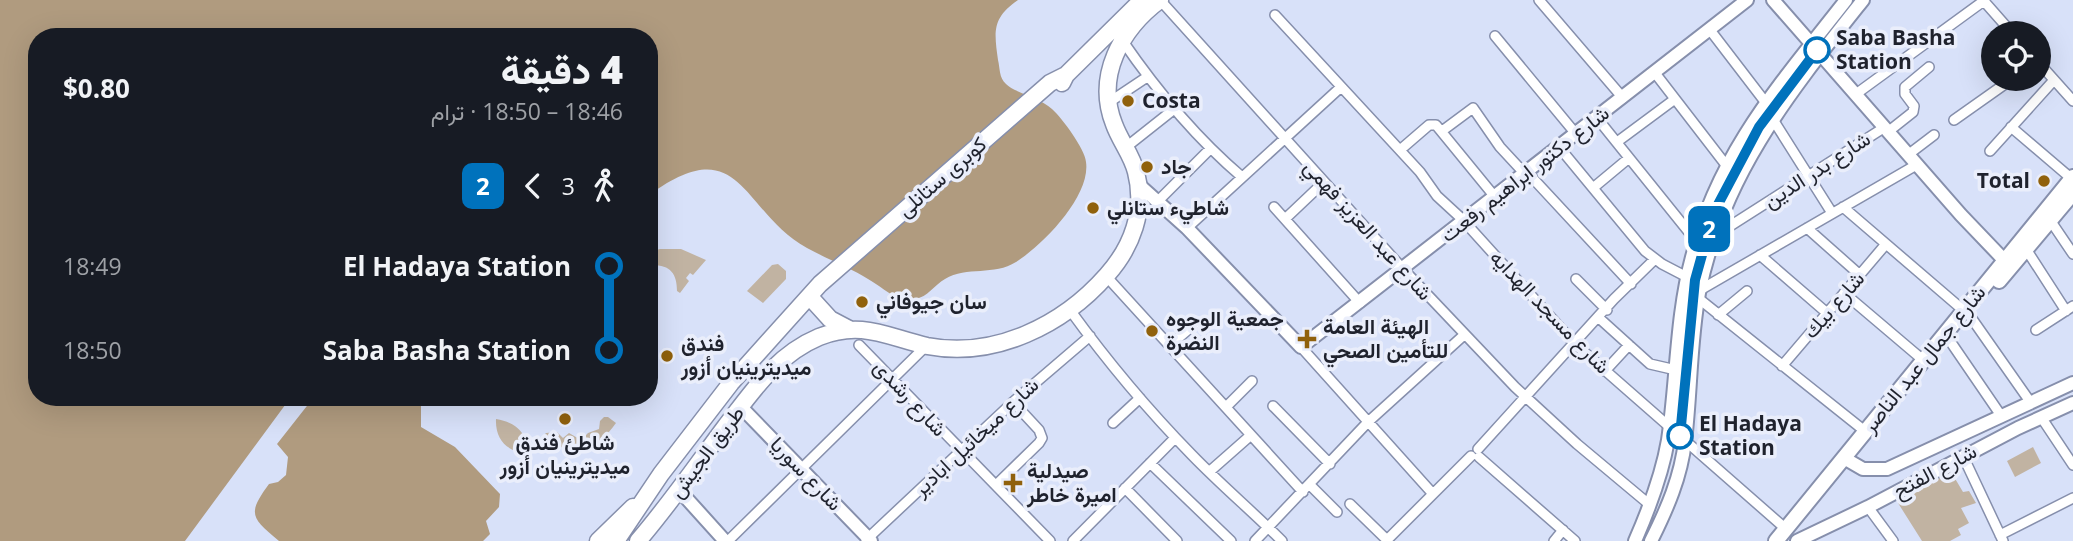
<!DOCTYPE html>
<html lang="ar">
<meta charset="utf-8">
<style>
:root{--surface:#171b24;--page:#20242c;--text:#f1f3f6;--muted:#9ea1a6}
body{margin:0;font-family:"Open Sans",Vazirmatn,sans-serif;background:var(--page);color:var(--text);direction:rtl;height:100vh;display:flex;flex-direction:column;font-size:26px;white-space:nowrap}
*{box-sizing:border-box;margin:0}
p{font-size:23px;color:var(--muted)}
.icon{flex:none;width:38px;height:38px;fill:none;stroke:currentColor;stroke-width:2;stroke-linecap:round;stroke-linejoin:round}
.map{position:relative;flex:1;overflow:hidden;direction:ltr}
.panel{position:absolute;left:28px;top:28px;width:630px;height:378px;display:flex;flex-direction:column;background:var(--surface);border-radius:28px;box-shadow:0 7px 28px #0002;direction:rtl}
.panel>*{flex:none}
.badge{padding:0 14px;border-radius:10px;font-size:24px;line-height:46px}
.buttons{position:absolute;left:1981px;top:21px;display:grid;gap:14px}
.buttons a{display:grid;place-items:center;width:70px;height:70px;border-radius:50%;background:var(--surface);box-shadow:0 7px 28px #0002;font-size:35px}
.map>.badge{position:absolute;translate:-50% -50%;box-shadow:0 0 0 4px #fff}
.legs{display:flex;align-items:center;gap:10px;height:77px;padding:0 35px;font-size:23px}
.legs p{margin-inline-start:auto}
.overview{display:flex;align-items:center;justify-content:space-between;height:119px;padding:0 35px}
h1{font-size:38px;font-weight:800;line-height:52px}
ul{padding:0 35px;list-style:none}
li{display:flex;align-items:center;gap:24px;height:84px;font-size:26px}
li i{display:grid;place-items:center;width:10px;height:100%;margin:0 9px;background:currentColor}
li i::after{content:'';width:18px;height:18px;margin:-9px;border:5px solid;border-radius:50%;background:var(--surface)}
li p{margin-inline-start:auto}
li:first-child i{background:linear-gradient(#0000 50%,currentColor 0)}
li:last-child i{background:linear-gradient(currentColor 50%,#0000 0)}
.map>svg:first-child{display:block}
.green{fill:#c1b3a2}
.water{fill:#b09b7f}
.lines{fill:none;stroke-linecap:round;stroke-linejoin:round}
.street-casing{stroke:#868fac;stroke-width:12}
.secondary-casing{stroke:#868fac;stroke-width:16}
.primary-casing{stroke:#868fac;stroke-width:18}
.highway-casing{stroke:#868fac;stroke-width:19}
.street{stroke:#fff;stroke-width:9}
.secondary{stroke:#fff;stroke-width:12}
.primary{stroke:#fff;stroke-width:14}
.highway{stroke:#fff;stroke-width:16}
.line-1-casing{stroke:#fff;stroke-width:16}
.line-1{stroke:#0072bc;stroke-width:10}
.stop-1-dot{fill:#fff;stroke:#0072bc;stroke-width:3.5}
.poi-dot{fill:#90610c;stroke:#eaeefb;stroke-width:2.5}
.labels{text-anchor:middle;stroke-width:7;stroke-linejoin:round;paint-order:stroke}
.stop-label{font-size:21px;font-weight:bold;fill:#1f222d;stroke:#eaeefb;text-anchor:start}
.poi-label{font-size:21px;font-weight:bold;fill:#1f222d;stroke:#eaeefb;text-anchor:start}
.street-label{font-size:21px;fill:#1f222d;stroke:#eaeefb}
</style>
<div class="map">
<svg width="2073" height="541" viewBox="0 0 2073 541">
<rect width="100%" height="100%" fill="#d8e1f9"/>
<path class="green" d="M660,249H681L706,260L693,275L690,273L686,278L689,281L680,293L677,291C677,273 670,264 649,265V252Z
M778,264L786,271V279L763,303L747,291L772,265Z
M604,417H608L616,423C606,436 591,457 571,452C558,448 558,439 541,444L538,442L546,433L557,432L563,438L569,433L581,440L588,433L599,429L600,421Z
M496,419C515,422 526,432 530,452C508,454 495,440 496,419Z
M2033,447L2041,463L2015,477L2007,461Z
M1950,470L1963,492L1969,491L1976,503L1961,508L1969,523L1958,529L1961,535L1950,541H1922L1898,503Z"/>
<path class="water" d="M0,0H1018C992,18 994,31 998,60C1000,68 999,78 1006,84C1015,93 1039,97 1052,109C1062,118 1085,149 1086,162C1091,196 1043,245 1016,262C994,276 967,266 945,279C934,285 928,297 915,299C910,301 904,300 899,298C888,294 879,285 868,279C851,268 827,259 807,248C741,212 742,127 649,195V37H37V397H291L185,541H0Z
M314,397H421V427L455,447L500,494L499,507L486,521L490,534L483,541H279C251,518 247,514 269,484L278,482L286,475L288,457L277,444Z"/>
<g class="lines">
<defs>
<path id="street" d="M1160,0L1403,269L1515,387L1577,444L1650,505
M1539,0L1623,98
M1983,0L2012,33
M1275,15L1420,172L1437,196L1462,219L1575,344L1786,529
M1710,30L1766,103
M1495,36L1576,134
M1122,40C1157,91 1195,137 1242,177
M2039,63L2073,101
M1655,73L1726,165
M1856,94L1985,0
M1108,103L1147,77
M1597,118L1696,241
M1772,118L1832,213
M1954,120L2012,79
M2011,127L2072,179
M1442,131L1473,108L1500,147L1525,174
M1889,131L1913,112L1914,106L1905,94V87L1929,67
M1617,142L1675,99
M1559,147L1645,251L1662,264L1687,277
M1125,148L1173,110
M1400,150L1429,125H1436L1495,197
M1990,151L2054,80
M1909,154L1934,135
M1527,172L1631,284
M1593,188L1629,158
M1158,201L1210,149
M1274,207L1360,303
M1843,207L1970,316L2031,403
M1285,219L1324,182
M2050,220L2073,254
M1187,228L1341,87
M1807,228L1860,275
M1716,235L1885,127
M2026,249L2066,311
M1760,255L1827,313
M1106,276L1303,492
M1576,279L1607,310
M1700,290L1918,164
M1844,293L1923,360
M1698,298L1866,432
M1070,310C1107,361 1148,410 1192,455C1221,485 1253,512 1282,541
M1718,315L1747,291
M1599,318L1650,364L1676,370
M2036,330L2073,306
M1950,341L2002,417
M859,345L1050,541
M1170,345L1196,323
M1301,347L1433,494
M1782,366L1886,244
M1605,371L1629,345
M1273,406L1330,464
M1226,407L1252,381
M2041,417L2073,465
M1113,423L1140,398
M1478,449L1614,299L1655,259
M1963,456L2003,541
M1479,457L1575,541
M1150,463L1231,541
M1209,472L1251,435
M996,485L1039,443L1042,438L1039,430L1013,402
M1310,485L1337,512
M1125,488L1177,541
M1350,504L1387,540
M1868,507L1893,541
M2000,535L2073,498
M866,540L1013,402L1090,336
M728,541L927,345
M1073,541L1175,438
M1255,541L1368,422L1464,335
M1386,541L1471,456
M1554,541L1563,530"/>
<path id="secondary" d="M1773,0L1961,215L2004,260
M1139,185L1187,228L1301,347L1747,0
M741,407L871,541
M1844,458L1863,469H1887L2073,383
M679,490L725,541
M1635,541C1649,509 1662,475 1668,440C1677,380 1676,316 1692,257C1719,151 1781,83 1846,0
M1651,541C1667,509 1681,477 1685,441C1691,392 1690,342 1699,293C1722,175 1790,92 1863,0
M1797,541L1868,507L2018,428L2073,403"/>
<path id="primary" d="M1999,281L2073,193
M1776,541L2073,177"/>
<path id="highway" d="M1062,83L1066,75L1141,1
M810,297L830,319L849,329
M598,541L633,507
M616,541L661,474L731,383L820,284L1050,83L1066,75
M638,541C669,505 696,466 725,427C752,392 776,355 819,337C862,320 887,337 927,346C995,359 1063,325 1107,275C1132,247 1146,210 1136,172C1132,155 1120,141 1114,124C1095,76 1121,29 1160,0"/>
</defs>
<use href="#street" class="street-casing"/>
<use href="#secondary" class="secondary-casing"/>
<use href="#primary" class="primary-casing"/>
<use href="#highway" class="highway-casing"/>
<use href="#street" class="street"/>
<use href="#secondary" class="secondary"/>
<use href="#primary" class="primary"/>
<use href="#highway" class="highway"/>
</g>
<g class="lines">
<defs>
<path id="line-1" d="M1680,436L1695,280L1714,212L1759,127L1817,50"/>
</defs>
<use href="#line-1" class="line-1-casing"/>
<use href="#line-1" class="line-1"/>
</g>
<g class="stop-1-dot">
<circle cx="1817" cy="50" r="12"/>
<circle cx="1680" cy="436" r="12"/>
</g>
<g class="poi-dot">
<circle cx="1128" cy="101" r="7"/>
<circle cx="1147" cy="167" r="7"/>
<circle cx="2044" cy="181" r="7"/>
<circle cx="1093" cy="208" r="7"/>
<circle cx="862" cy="302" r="7"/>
<circle cx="1152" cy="331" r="7"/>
<path d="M1303.5 328.5h7v7h7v7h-7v7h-7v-7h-7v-7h7z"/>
<circle cx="667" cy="356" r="7"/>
<circle cx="565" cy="419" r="7"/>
<path d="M1009.5 472.5h7v7h7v7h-7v7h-7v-7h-7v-7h7z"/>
</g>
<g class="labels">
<g class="stop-label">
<text x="1836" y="45">Saba Basha<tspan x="1836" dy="24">Station</tspan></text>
<text x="1699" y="431">El Hadaya<tspan x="1699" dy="24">Station</tspan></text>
</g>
<g class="poi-label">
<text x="1142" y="108">Costa</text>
<text x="1161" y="174">جاد</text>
<text x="2030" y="188" text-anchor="end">Total</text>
<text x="1107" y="215">شاطيء ستانلي</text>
<text x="876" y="309">سان جيوفاني</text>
<text x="1166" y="326">جمعية الوجوه<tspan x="1166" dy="24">النضرة</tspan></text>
<text x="1323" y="334">الهيئة العامة<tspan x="1323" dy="24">للتأمين الصحي</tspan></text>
<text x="681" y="351">فندق<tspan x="681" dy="24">ميديترينيان أزور</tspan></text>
<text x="565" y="450" text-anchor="middle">شاطئ فندق<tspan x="565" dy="24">ميديترينيان أزور</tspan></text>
<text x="1027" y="478">صيدلية<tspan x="1027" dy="24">اميرة خاطر</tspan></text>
</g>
<g class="street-label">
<text transform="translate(1817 170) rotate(-33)" y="7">شارع بدر الدين</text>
<text transform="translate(1525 174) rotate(-38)" y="7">شارع دكتور ابراهيم رفعت</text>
<text transform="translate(942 177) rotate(-41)" y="7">كوبرى ستانلى</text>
<text transform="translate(1368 230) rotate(48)" y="7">شارع عبد العزيز فهمي</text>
<text transform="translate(1834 305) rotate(-49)" y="7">شارع بيك</text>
<text transform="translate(1550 312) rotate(46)" y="7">شارع مسجد الهدايه</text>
<text transform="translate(1924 359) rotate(-51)" y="7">شارع جمال عبد الناصر</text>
<text transform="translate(910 398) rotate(47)" y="7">شارع رشدى</text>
<text transform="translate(976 437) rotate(-43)" y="7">شارع ميخائيل ابادير</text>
<text transform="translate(707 452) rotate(-53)" y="7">طريق الجيش</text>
<text transform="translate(1935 471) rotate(-28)" y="7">شارع الفتح</text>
<text transform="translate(806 474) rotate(46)" y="7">شارع سوريا</text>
</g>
</g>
</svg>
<div class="buttons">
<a><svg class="icon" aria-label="locate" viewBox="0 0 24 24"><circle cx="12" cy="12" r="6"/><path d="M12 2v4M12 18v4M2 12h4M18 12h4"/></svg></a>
</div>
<b class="badge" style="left:1709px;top:229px;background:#0072bc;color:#fff">2</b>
<section class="panel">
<div class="overview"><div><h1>4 دقيقة</h1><p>18:46 – 18:50 · ترام</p></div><b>$0.80</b></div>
<div class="legs"><svg class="icon" aria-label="walk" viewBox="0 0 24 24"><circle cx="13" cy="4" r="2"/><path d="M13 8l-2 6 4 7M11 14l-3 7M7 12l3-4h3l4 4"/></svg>3<svg class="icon" aria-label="back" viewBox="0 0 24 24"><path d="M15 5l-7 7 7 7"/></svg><b class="badge" style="background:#0072bc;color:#fff">2</b></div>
<ul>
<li><i style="color:#0072bc"></i><b>El Hadaya Station</b><p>18:49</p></li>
<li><i style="color:#0072bc"></i><b>Saba Basha Station</b><p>18:50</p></li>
</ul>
</section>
</div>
